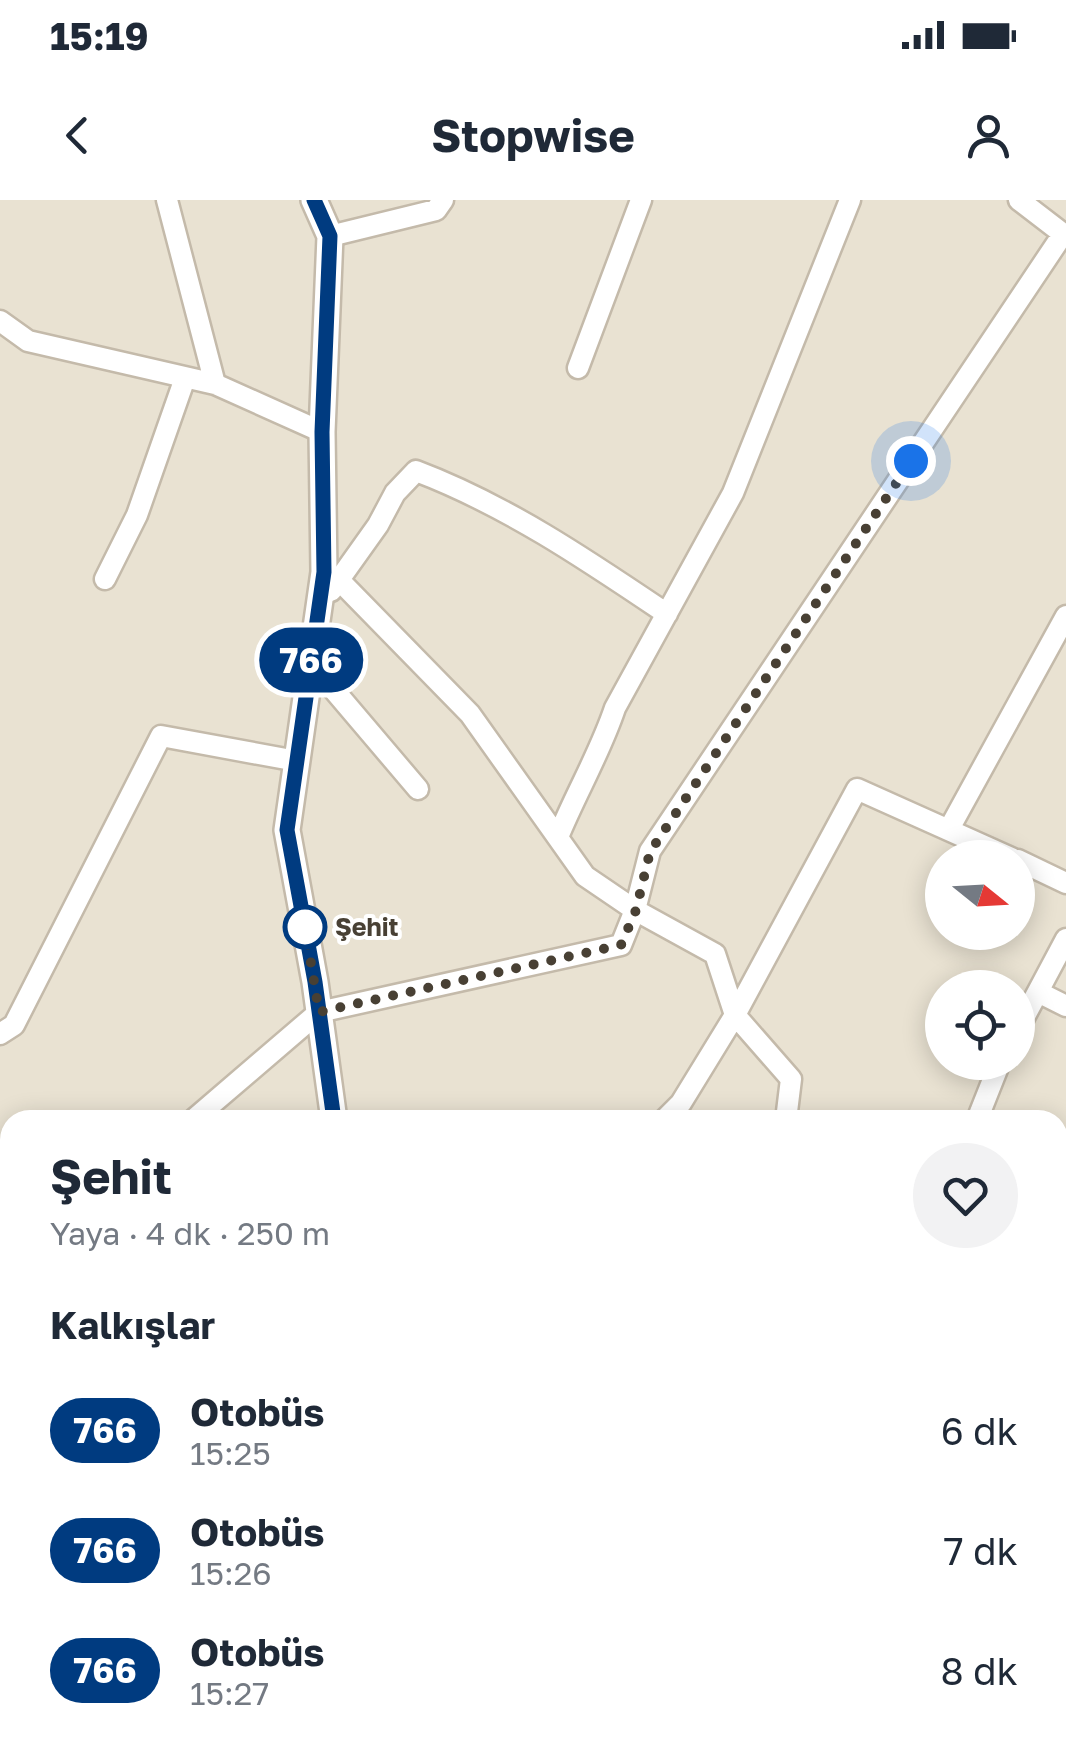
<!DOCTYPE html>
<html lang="tr">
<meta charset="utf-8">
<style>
:root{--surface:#fff;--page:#f2f2f3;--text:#1f2937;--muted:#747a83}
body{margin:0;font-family:"Golos Text",sans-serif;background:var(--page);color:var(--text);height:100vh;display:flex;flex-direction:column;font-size:38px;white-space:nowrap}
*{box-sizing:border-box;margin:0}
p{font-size:32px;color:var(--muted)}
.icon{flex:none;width:55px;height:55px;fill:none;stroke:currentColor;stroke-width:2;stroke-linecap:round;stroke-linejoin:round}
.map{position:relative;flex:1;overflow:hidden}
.side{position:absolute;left:0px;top:910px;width:1068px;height:642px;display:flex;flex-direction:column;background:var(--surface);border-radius:30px 30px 0 0;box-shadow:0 5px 25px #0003}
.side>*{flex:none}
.badge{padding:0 20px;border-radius:32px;font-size:35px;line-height:65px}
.needle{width:65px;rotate:108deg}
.controls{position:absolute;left:925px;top:640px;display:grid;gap:20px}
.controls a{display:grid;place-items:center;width:110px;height:110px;border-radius:50%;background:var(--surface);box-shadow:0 5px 25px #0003;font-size:50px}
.you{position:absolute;width:50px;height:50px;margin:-25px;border:8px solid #fff;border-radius:50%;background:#1a73e8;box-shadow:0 0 0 15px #1a73e833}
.map>.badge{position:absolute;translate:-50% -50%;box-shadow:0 0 0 5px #fff}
h2{padding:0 50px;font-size:38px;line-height:90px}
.round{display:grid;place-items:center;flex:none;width:105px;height:105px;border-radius:52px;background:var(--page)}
.head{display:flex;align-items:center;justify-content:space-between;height:170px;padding:0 50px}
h1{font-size:48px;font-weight:700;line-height:75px}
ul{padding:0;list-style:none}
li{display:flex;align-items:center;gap:30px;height:120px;padding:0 50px}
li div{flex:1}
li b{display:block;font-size:38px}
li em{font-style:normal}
li .badge{min-width:110px;font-weight:700;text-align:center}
.status{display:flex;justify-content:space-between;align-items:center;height:70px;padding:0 50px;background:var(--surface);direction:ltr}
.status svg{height:28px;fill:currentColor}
header{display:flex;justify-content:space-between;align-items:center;height:130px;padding:0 50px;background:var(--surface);font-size:45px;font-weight:700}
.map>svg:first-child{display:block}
.residential{fill:#e9e2d2;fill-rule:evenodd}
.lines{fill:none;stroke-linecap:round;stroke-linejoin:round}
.minor-casing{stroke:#c4baaa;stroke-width:25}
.tertiary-casing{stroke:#c4baaa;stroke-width:30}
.minor{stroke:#fff;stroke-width:20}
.tertiary{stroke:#fff;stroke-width:25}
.line-casing{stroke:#fff;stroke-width:22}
.line{stroke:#003b80;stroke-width:15}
.walk{stroke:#484034;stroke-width:10;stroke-dasharray:0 18}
.stop-dot{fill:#fff;stroke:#003b80;stroke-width:5}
.labels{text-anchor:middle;stroke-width:8;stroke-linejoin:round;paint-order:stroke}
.stop-label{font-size:25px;font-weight:bold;fill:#484034;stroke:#fff;text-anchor:start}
</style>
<div class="status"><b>15:19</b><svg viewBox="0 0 49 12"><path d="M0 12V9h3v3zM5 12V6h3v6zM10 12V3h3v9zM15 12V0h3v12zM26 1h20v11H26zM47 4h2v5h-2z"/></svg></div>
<header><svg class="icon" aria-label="back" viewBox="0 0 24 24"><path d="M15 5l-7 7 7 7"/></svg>Stopwise<svg class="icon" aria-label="person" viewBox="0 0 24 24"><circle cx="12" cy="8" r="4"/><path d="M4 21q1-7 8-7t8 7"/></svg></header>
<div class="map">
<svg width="1066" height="1552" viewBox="0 0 1066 1552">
<rect width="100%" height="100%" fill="#f4f0e5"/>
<path class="residential" d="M0,0H1066V1552H0ZM942,658H1018V732H942ZM942,788H1018V862H942ZM10,920H1058V1542H10Z"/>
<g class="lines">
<defs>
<path id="minor" d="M167,0L215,184
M1019,0L1066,36
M330,36L436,10L443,0
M0,121L28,141L215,184L322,232
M578,168L641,0
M105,379L137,315L185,178
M339,380L470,514L585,676L635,710L715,754L735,815L791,879L786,920
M331,391L378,325L395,293L416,271C506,305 587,360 667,414
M311,463L418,589
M949,629L1066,416
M558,637C576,593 600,553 615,508L733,293L850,0
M1018,660L1066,683
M1038,792L1066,806
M1018,829L1066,739
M0,834L14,825L161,536L297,561
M193,920L319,812L621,745L635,710L650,651L1063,34
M664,920L681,903L735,815L857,589L1011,658
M977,920L1000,862
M0,1017L10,1024
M0,1109L10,1095
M0,1177L10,1185
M0,1345L10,1331
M245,1542L250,1552
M544,1542L547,1552
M35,1552L43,1542
M159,1552L167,1542"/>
<path id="tertiary" d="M314,0L330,36L322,232L324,372L287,630L315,782L334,920
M1058,1228L1066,1211
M1058,1312L1066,1296
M1002,1542L1011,1552
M755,1552L768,1542
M818,1552L831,1542"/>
</defs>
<use href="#minor" class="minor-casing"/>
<use href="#tertiary" class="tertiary-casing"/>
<use href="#minor" class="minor"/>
<use href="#tertiary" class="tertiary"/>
</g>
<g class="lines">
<defs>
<path id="line" d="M314,0L330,36L322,232L324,372L287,630L315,782L334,920"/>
</defs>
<use href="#line" class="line-casing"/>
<use href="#line" class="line"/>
<path class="walk" d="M305,727L319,812L621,745L636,710L650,652L911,261"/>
</g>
<circle class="stop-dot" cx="305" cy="727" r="20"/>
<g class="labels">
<g class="stop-label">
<text x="335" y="736">Şehit</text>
</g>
</g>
</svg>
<div class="controls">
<a><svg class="needle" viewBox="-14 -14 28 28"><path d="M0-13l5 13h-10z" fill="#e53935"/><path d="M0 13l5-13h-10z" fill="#747a83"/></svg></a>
<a><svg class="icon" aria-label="locate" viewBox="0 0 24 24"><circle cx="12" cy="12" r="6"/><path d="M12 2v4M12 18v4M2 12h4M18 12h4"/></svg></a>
</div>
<div class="you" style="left:911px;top:261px"></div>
<b class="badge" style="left:311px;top:460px;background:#003b80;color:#fff">766</b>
<section class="side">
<div class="head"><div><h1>Şehit</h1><p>Yaya · 4 dk · 250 m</p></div><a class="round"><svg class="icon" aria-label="heart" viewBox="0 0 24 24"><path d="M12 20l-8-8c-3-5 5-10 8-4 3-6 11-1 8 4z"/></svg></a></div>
<h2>Kalkışlar</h2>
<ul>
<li><span class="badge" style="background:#003b80;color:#fff">766</span><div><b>Otobüs</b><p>15:25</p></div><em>6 dk</em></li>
<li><span class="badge" style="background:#003b80;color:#fff">766</span><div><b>Otobüs</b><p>15:26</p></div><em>7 dk</em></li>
<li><span class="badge" style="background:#003b80;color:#fff">766</span><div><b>Otobüs</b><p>15:27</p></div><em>8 dk</em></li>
</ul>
</section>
</div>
